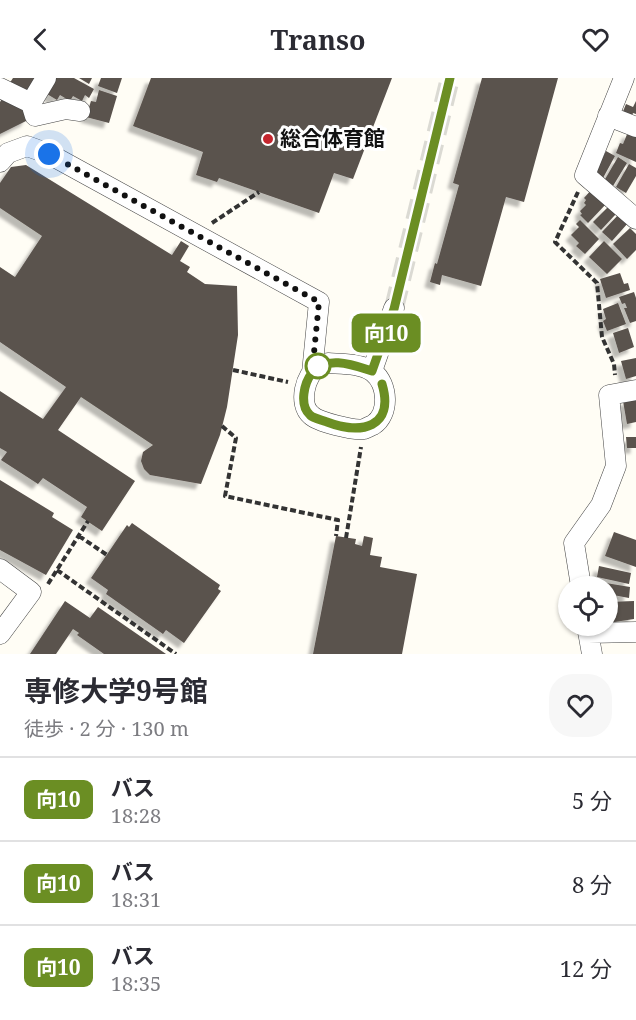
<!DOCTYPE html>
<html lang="ja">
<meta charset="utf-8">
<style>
:root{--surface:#fff;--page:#f7f7f7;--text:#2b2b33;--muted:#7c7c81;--line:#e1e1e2}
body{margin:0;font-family:"Noto Serif","Noto Sans JP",serif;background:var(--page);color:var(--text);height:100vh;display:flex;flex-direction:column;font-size:22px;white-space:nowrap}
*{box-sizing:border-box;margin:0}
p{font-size:20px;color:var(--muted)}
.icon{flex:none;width:33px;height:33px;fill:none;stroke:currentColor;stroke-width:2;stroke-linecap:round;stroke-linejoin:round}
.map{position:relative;height:576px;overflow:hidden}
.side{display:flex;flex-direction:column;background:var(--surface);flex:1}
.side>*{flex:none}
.badge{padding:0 12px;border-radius:9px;font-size:21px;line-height:39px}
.controls{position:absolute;left:558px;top:498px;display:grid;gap:12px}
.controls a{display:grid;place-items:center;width:60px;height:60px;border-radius:50%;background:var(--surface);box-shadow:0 2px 4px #0004;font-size:30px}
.you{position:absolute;width:30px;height:30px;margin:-15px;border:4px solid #fff;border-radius:50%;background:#1a73e8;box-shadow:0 0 0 9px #1a73e833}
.map>.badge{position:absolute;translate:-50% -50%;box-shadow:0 0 0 3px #fff}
.round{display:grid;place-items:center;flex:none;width:63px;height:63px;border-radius:24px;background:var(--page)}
.headline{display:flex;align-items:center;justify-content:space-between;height:102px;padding:0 24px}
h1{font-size:28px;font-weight:700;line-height:45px}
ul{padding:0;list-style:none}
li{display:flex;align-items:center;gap:18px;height:84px;padding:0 24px;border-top:2px solid var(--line)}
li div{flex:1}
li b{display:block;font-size:22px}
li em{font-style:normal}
li .badge{min-width:66px;font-weight:700;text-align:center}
header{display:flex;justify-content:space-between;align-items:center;height:78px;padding:0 24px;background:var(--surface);font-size:27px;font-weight:700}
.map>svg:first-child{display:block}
.building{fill:#5a524d;filter:url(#shadow)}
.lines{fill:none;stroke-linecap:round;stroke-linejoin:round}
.minor-tunnel{stroke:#dbdad3;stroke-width:20;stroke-dasharray:20 10;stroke-linecap:butt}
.minor-casing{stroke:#444;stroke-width:21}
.path{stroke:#333;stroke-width:4;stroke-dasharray:6 3;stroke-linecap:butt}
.minor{stroke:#fff;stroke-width:20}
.line-casing{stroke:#fff;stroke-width:14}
.line{stroke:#6b8e23;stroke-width:9}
.walk{stroke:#111;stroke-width:6;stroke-dasharray:0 10.8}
.poi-dot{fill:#c4262e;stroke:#fff;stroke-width:2}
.stop-dot{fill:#fff;stroke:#6b8e23;stroke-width:3}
.labels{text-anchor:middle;stroke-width:6;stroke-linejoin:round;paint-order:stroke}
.poi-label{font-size:21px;font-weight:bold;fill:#111;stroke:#fff;text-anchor:start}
</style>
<header><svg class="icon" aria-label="back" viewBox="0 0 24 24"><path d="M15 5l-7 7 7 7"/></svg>Transo<svg class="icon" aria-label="heart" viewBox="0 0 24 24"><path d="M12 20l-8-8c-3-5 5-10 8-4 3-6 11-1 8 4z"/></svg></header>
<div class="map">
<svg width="636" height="576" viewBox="0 0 636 576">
<defs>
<filter id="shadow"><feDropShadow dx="-5.5" dy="5.5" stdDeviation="1.5" flood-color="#0004"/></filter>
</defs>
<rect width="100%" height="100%" fill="#fffdf5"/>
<path class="building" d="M13,0H35L25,16L9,6Z
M56,0H74L94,11L89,20L85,17L82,23L73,18L70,23L60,17L57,22L47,16Z
M79,0H92L89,6Z
M101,0H122L117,15L98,8Z
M151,0H392L353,101L334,95L319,135L219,100L217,104L196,97L203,74L133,48Z
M482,0H558L524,124L506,119L481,208L442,197L440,207L430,204L435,185L437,186L459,107L453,105Z
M99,12L117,18L109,45L86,39L91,23L96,24Z
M3,19L30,36L26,43L0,56V24Z
M636,23V36L633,35L631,40L622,36L626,26L633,29Z
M628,54L636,57V84L616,75L620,65L623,66Z
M606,73L615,78L603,100L597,96L598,94L596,92Z
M618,79L627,85L613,108L604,103Z
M629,86L636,90V98L626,115L616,109Z
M26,87L172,177L181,163L189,168L180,183L190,189L187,194L205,206L237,208L238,257L227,329L220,357L201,406L150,397L144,391L141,383L143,374L153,367L81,319L58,352L135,403L102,453L81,439L87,429L43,400L38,406L1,382L7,374L0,370V313L43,341L66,309L0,264V189L15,199L42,158L0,130V105L11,89Z
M592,111L607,125L588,145L580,137L582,136L580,133L586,127L584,125L586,122L584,120Z
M609,128L616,136L601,152L593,144Z
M619,136L628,145L612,163L602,154Z
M580,142L599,161L585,176L576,168L579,165L571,157L579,149L576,146Z
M630,150L636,156V172L627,181L613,166Z
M604,163L622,181L607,196L589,179Z
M620,195L624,206L628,205L630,212L606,220L600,201Z
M634,214L636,220V243L630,245L624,230H627L625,225L622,226L619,219Z
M618,225L626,246L607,253L603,243L606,241L603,231Z
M628,250L634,269L619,275L613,255Z
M636,280V298L626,301L621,283Z
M636,320V344L627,346L623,323Z
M626,359H636V370H627Z
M0,402L54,435L52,439L73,452L46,497L0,472Z
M132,445L220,507L218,511L221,513L184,565L166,552L163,556L106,516L108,512L91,500L127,447L129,449Z
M614,454L636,462V489L605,478Z
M336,458L356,461L355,466L362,468L364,458L373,460L370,477L382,479L380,489L417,496L402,576H313Z
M599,488L631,495L629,506L597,499Z
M600,504L630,509L629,520L608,516V508H599Z
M65,523L90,540L98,529L166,576H104L77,557L79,555L73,551L56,576H30Z
M634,523V541L608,545V524Z"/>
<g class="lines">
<path class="minor-tunnel" d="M394,230L450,0"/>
<defs>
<path id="minor" d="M46,0L31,25L35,38L66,31L80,33
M624,0L585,97L636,141
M0,10L31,25
M608,38L636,49
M0,84L8,75L27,68L49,76L319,224L312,295
M328,285C341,286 361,285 373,294C388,306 390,336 373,347C370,348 367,350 364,351C354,353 318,344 311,337C298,326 305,296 319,288C321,286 325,286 328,285Z
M372,293L394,230
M0,491L31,514L0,556
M581,508L574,465L601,427L616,388L609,317L636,312
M587,548L592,576
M588,555L636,554"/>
</defs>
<use href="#minor" class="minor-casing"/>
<path class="path" d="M578,114L555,164L597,205L602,259L614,286L615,297
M212,145L259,114
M233,292L288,304
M222,348L236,360L225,418L338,442L336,458
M79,458L107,477
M346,460L361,369
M57,492L176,576
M48,506L88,443"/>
<use href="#minor" class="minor"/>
</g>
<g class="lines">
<defs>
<path id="line" d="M382,306C395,350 361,357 327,344C323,342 314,341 310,337C299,327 304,305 312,295C327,277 353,287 372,293L394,231L450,0"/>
</defs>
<use href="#line" class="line-casing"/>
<use href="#line" class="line"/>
<path class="walk" d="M49,76L319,224L312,295L318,288"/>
</g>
<circle class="poi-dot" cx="268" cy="61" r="6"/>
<circle class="stop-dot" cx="318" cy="288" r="12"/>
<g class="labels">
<g class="poi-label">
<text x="280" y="68">総合体育館</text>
</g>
</g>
</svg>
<div class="controls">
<a><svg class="icon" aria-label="locate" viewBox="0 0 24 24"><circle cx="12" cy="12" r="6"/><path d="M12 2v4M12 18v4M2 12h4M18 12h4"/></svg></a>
</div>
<div class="you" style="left:49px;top:76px"></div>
<b class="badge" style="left:386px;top:255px;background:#6b8e23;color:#fff">向10</b>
</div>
<section class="side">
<div class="headline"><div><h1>専修大学9号館</h1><p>徒歩 · 2 分 · 130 m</p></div><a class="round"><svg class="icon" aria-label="heart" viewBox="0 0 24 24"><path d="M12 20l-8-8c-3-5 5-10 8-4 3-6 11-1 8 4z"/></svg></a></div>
<ul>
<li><span class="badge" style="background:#6b8e23;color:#fff">向10</span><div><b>バス</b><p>18:28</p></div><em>5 分</em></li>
<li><span class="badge" style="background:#6b8e23;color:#fff">向10</span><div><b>バス</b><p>18:31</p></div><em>8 分</em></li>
<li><span class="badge" style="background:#6b8e23;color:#fff">向10</span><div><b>バス</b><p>18:35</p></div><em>12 分</em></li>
</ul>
</section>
